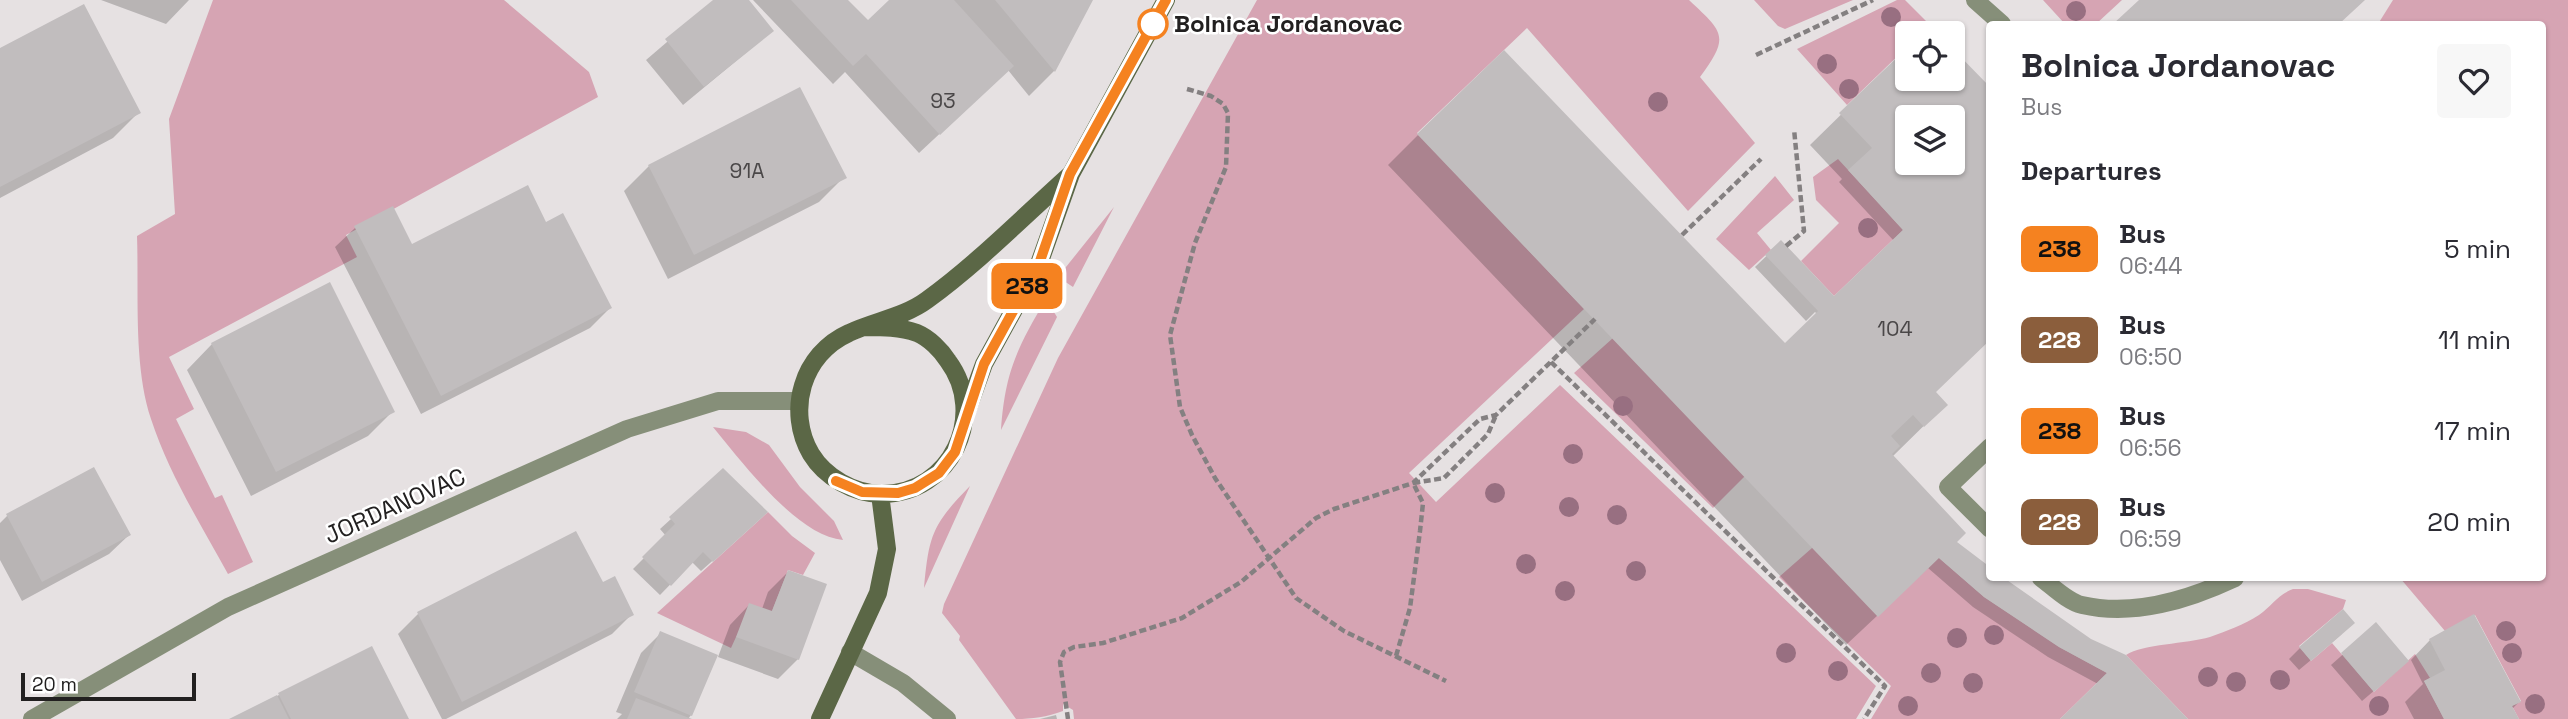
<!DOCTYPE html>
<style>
:root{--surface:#fff;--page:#f7f7f7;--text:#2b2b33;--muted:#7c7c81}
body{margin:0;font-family:"Space Grotesk",sans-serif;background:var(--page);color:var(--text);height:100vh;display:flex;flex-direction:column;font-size:26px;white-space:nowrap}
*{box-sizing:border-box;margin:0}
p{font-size:23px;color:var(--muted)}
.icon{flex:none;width:38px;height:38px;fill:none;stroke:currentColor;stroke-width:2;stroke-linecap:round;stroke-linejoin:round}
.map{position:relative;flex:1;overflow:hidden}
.drawer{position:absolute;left:1986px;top:21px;width:560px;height:560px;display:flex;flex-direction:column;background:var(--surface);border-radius:7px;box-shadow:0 2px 5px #0004}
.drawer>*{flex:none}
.badge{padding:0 14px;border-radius:10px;font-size:24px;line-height:46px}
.tools{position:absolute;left:1895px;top:21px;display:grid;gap:14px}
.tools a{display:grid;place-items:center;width:70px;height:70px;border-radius:7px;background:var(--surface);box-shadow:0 2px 5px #0004;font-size:35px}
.scale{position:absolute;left:21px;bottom:18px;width:175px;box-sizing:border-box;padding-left:7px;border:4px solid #222020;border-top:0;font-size:19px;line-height:24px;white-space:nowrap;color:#222020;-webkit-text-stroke:5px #fff;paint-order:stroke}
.map>.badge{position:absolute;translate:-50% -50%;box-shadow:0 0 0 4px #fff}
h2{padding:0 35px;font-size:26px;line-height:63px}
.round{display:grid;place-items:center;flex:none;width:74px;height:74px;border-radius:7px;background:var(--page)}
.headline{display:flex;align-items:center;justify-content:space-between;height:119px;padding:0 35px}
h1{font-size:33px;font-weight:600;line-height:52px}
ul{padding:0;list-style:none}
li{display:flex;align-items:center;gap:21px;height:91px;padding:0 35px}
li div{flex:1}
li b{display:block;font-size:26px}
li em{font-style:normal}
li .badge{min-width:77px;font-weight:700;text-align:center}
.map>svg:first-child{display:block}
.green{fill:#d6a4b3}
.shadow{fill:#0003;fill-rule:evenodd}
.building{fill:#c1bdbe;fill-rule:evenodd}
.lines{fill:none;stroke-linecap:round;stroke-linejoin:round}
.path{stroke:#848081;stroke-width:4.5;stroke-dasharray:7 3.5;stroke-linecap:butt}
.lane{stroke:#868f79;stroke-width:18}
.street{stroke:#868f79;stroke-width:18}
.secondary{stroke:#5b6746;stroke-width:18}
.tree{fill:#986f81}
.line-casing{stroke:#fff;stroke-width:16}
.line{stroke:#f58220;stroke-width:10}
.stop-dot{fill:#fff;stroke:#f58220;stroke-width:3.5}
.labels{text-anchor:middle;stroke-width:5;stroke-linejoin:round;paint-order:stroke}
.number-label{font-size:21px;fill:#4a4748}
.stop-label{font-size:24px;font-weight:bold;fill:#222020;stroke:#fff;text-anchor:start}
.street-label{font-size:24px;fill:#222020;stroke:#fff}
</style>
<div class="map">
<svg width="2568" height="719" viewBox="0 0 2568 719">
<rect width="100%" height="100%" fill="#e6e1e2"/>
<path class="green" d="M213,0H504L589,72L598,97L346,235L357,257L169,357L194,409L176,419L215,498L222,495L253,562L228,574C200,523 169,474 151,419C133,365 139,293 137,236L175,214L169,119Z
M1257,0H1689C1724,33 1730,36 1700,77L1755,143L1688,211L1527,28L1417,133L1584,309L1409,473L1436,502L1560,385L1876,686L1856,719H1074L1073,710L1063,704V711C1047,717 1032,719 1016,719L959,640L960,636L942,613L944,604L1058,358Z
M1754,0H1853L1785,29L1778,26Z
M1897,0H1905L1930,25L1921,33H1908L1907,47L1847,105L1797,49Z
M2043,0H2122L2096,24H2065Z
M2393,0H2568V719H2519L2512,706L2521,701L2475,615L2445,631L2400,578H2543V24H2378Z
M1838,159L1903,230L1834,296L1801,261L1839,223L1816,200L1813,177Z
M1775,176L1794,200L1757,233L1771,250L1749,270L1716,239Z
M1114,207L1073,287L1058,277Z
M1046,299L1057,317L1001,430C1005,372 1017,348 1046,299Z
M1613,338L1745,476L1713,508L1574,373Z
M713,427L746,432L769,445L800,487L834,521L843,540C797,536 742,462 713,427Z
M970,486L924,588C929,535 932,525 970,486Z
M768,512L792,536L815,553L803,575L788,570L772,611L736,637L731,648L657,613Z
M1812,548L1939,558L1984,597L2059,647L2107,673L2060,719H1871L1891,686L1779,577Z
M2293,589H2308L2346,600L2343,609L2299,646L2311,661L2332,643L2374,692L2415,654L2430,678L2424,681L2444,719H2188L2126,655C2143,644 2186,644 2210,637C2226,631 2244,625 2259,615C2272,606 2277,595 2293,589Z"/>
<path class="shadow" d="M101,0H189L166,24Z
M716,0H747L772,31L683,105L646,60Z
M753,0H846L867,23L892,0H1091L1054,71L1029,96L1008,70L919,153L845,72L833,84Z
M2141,0H2364L2338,24H2115Z
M1930,28L1935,33H1924Z
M1908,49V79H1953V52L1990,90L1934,393L1945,405L1892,457L1954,542L1990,578H2003L2090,640L2186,719H2062L2098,684L2048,657L1973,607L1928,568L1846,645L1388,165L1418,135L1785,346L1817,314L1815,312L1806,321L1755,267L1781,242L1834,299L1894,241L1839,182L1842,179L1810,145ZM1908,117H1953V163H1908Z
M0,50L138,113L113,138L0,198Z
M649,166L844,177L819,202L668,279L624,191Z
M392,209L411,246L546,224L610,308L590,328L421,414L335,247L355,228Z
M212,344L393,411L368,436L251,496L187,370Z
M94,470L129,535L109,554L22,601L0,560V523L7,516Z
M671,519L755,523L701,571L692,562L660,595L633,569L666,536L660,529Z
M788,572L798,659L778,679L718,657L730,625L749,605L762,609L768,592Z
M602,585L632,614L612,634L446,719H442L398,634L418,614Z
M2376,625L2396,672L2362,701L2331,665Z
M661,633L691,715L688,719H617L622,714L616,712L641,653Z
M2342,634L2299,670L2289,659L2300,648Z
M2430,640L2519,702L2512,709L2517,719H2414L2405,702L2423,684L2411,660Z
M279,695L407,719H233Z
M1056,715L1057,719H1040Z"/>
<path class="building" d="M713,0H749L774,31L704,87L665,39Z
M791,0H848L868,20L889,0H954L1014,66L940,135L866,54L853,66Z
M995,0H1093L1055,72Z
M2139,0H2365L2339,24H2113Z
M84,4L141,113L0,187V48Z
M1908,47V79H1953V49L1990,87V340L1936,392L1948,405L1924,427L1913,415L1891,436L1900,446L1892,454L1966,533L1957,542L1990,567V578H2004L2091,639L2126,655L2188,719H2060L2107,673L2059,647L1984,597L1939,558L1878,617L1417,134L1504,50L1785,343L1818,311L1765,255L1781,240L1834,296L1903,230L1848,170L1872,148L1839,113ZM1908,117H1953V163H1908Z
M800,87L847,178L694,255L648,165Z
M528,185L546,222L563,213L612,308L441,396L354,226L393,206L412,244Z
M330,282L395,412L276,472L211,343Z
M94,467L131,535L42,582L6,514Z
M723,468L768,512L713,562L703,552L671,586L642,557L675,524L669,517Z
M576,531L603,582L615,576L634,615L462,702L417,612Z
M788,570L827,584L799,660L736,637L749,603L772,611Z
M2343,609L2355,623L2311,661L2299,647Z
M2474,614L2521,702L2512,706L2519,719H2444L2424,681L2445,670L2429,639Z
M2376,622L2409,661L2374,692L2341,653Z
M660,631L718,655L692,716L634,692Z
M372,646L409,719H291L278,693Z
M277,695L289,719H229Z
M636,698L692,719H627Z"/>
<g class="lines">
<path class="path" d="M1756,55L1873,0
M1187,89L1211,96L1223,104L1228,113L1226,167L1195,243L1170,335L1180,407L1192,435L1215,478L1296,598L1344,631L1446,681
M1682,235L1761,159
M1786,246L1804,231L1794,129
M1551,362L1885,686L1864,719
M1396,656L1410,608L1420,531L1423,503L1413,483L1444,478L1488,434L1496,415
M1068,719L1060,662L1064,652L1074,647L1103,643L1182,618L1241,582L1316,518L1334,509L1413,483L1480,419L1496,415L1595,319"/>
<path class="lane" d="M1975,0L2002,24
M1990,447L1948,487L1990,529
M2041,578C2052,586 2068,602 2082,605C2134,617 2188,600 2235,578
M850,652L903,683L947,719"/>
<path class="street" d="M32,719L228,607L627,429L718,401H798"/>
<path class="secondary" d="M865,327C883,327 900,327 917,333C929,338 941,350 948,361C988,415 951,494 882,494C854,494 825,477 811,454C786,411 802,354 849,333C874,321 904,317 927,300C978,263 1024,216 1071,174
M968,408L984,364L1039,264L1071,174L1166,0
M820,719L878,593L887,549L880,494"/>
</g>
<g class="tree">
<circle cx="2076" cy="11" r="10"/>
<circle cx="1891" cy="17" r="10"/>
<circle cx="1827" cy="64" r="10"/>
<circle cx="1849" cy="89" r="10"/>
<circle cx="1658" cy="102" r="10"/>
<circle cx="1868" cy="228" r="10"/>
<circle cx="1623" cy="406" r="10"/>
<circle cx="1573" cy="454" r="10"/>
<circle cx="1495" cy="493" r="10"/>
<circle cx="1569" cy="507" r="10"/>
<circle cx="1617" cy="515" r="10"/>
<circle cx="1526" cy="564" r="10"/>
<circle cx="1636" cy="571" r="10"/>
<circle cx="1565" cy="591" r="10"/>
<circle cx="2506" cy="631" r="10"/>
<circle cx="1994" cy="635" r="10"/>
<circle cx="1957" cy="638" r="10"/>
<circle cx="1786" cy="653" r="10"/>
<circle cx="2512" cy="653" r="10"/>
<circle cx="1838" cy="671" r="10"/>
<circle cx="1931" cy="673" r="10"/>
<circle cx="2208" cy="677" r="10"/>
<circle cx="2280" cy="680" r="10"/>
<circle cx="2236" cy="682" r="10"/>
<circle cx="1973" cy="683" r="10"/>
<circle cx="2535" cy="704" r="10"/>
<circle cx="1908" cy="706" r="10"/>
<circle cx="2379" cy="706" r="10"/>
</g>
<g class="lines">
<defs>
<path id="line" d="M836,481L862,492L898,493L915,488L939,473L955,452L984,364L1039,264L1070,174L1166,0"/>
</defs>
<use href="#line" class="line-casing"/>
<use href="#line" class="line"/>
</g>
<circle class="stop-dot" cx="1153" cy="24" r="14"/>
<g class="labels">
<g class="number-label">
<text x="943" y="108">93</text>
<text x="747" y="178">91A</text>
<text x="1895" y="336">104</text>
</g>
<g class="stop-label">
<text x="1174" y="32">Bolnica Jordanovac</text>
</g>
<g class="street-label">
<text transform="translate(395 506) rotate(-24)" y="8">JORDANOVAC</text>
</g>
</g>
</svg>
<div class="tools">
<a><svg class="icon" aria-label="locate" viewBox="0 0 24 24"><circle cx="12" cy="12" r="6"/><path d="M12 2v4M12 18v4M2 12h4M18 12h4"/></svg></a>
<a><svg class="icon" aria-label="layers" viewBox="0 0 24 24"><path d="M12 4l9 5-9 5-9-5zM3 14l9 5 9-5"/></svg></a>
</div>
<div class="scale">20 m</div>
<b class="badge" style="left:1027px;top:286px;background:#f58220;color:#111">238</b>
<section class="drawer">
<div class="headline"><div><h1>Bolnica Jordanovac</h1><p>Bus</p></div><a class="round"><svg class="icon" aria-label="heart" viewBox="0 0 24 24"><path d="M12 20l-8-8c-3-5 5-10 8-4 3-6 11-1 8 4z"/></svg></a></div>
<h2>Departures</h2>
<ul>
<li><span class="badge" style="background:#f58220;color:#111">238</span><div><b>Bus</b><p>06:44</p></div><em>5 min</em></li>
<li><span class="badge" style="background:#8b5e3c;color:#fff">228</span><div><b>Bus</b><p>06:50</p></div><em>11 min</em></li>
<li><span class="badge" style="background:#f58220;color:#111">238</span><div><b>Bus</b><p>06:56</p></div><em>17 min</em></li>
<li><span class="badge" style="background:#8b5e3c;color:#fff">228</span><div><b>Bus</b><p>06:59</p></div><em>20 min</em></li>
</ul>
</section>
</div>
